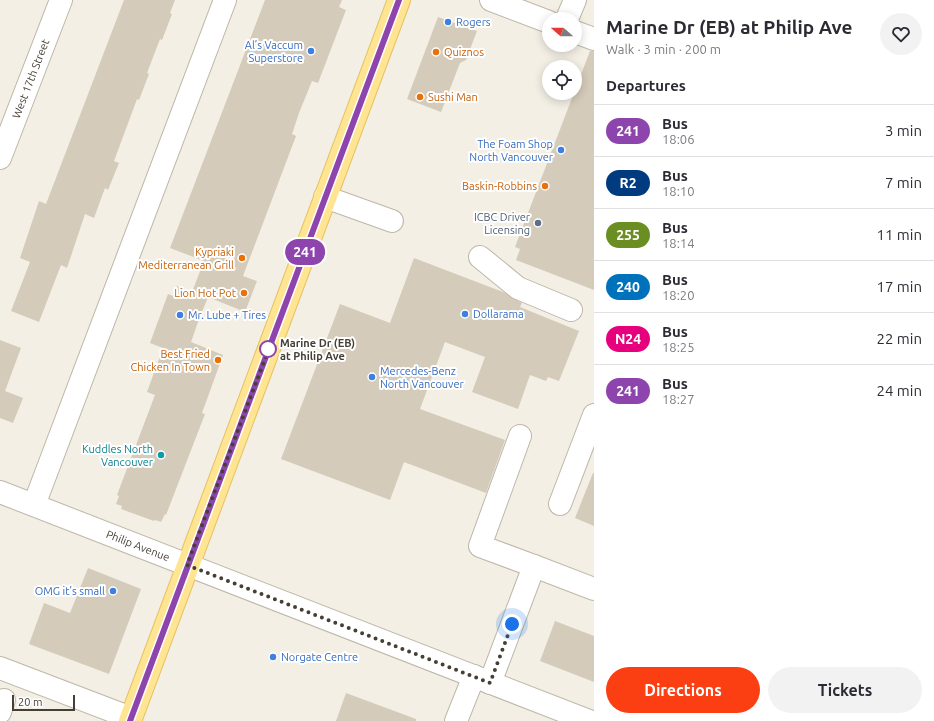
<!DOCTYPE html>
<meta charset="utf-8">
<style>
:root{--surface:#fff;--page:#f2f2f3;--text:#2b2b33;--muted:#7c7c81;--line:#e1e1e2;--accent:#fc3e13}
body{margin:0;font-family:Ubuntu,sans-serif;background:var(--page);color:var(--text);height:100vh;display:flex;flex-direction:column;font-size:15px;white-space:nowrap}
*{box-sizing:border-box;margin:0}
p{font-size:13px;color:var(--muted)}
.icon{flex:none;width:22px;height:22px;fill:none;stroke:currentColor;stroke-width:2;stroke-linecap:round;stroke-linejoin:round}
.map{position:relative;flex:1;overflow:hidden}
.drawer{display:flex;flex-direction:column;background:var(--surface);width:340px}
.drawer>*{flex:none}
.badge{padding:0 8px;border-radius:13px;font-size:14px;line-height:26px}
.needle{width:26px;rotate:290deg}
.buttons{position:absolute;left:542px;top:12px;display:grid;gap:8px}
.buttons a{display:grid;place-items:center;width:40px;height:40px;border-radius:50%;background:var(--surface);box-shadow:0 2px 10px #0003;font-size:20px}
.scale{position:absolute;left:12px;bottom:10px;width:63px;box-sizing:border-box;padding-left:4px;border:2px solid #453f35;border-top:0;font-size:11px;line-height:14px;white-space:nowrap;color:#453f35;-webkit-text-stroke:3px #fff;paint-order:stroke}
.you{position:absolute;width:20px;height:20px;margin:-10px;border:3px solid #fff;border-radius:50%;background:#1a73e8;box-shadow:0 0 0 6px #1a73e833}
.map>.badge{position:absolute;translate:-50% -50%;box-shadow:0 0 0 2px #fff}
h2{padding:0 12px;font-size:15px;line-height:36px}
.round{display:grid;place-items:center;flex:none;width:42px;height:42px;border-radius:21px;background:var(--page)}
.head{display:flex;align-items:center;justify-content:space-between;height:68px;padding:0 12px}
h1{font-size:19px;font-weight:600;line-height:30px}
.primary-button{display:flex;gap:8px;margin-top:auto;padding:8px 12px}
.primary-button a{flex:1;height:46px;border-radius:24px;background:var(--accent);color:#fff;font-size:16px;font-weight:600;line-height:46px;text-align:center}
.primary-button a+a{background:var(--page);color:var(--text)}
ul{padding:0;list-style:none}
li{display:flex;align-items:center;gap:12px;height:52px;padding:0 12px;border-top:1px solid var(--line)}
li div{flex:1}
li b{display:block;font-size:15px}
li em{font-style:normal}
li .badge{min-width:44px;font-weight:700;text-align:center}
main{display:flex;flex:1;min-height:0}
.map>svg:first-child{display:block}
.building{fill:#d4cbba}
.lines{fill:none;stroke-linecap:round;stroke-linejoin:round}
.minor-casing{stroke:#beb7a8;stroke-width:24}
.major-casing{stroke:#e4c261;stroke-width:24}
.minor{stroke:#fff;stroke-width:22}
.major{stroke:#ffe492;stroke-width:22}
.line-casing{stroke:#fff;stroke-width:9}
.line{stroke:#8e44ad;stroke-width:6}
.walk{stroke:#453f35;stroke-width:4;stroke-dasharray:0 7.2}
.shop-dot{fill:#3f7fe0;stroke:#fff;stroke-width:1.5}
.food-dot{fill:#e8710a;stroke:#fff;stroke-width:1.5}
.service-dot{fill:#5c6f8a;stroke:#fff;stroke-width:1.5}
.stop-dot{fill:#fff;stroke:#8e44ad;stroke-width:2}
.culture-dot{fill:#0f9aa8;stroke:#fff;stroke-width:1.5}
.labels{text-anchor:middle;stroke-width:4;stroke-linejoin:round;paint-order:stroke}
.shop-label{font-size:11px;fill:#366cbe;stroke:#fff;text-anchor:start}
.food-label{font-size:11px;fill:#c56008;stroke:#fff;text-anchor:end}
.street-label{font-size:11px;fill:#453f35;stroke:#fff}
.service-label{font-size:11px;fill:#4e5e75;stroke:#fff;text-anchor:end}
.stop-label{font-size:11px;font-weight:bold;fill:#453f35;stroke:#fff;text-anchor:start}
.culture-label{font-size:11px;fill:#0d838f;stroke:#fff;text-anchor:end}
</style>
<main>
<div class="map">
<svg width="594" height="721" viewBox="0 0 594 721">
<rect width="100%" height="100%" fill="#f3efe5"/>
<path class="building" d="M124,0H175L170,13L172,14L162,40L160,39L147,73L149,74L139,100L137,99L114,161L119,163L108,190L105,188L94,218L85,214L67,268L61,265L39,322L11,311L30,262L20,258L39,201L46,204Z
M265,0H342L339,7L346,10L318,83L312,81L299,113L292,134L296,136L243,276L257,281L245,312L208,297L198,322L191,342L223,355L202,413L205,414L166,515L165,514L161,522L155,520L154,521L121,509L122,506L116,504L119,496L117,495L155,395L147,392L163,348L150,343L168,294L173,296L177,286L192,292L204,261L170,248Z
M438,17L477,31L466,60L460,63L441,112L407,99Z
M590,51H594V290L516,260L520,249L515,247Z
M414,258L503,292L522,303L520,307L579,331L559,381L548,377L546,381L530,375L518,409L472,392L485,357L445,342L420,409L505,440L486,493L404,462L390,500L281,459L340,304L390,323Z
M0,340L21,348L5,391L23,398L13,423L0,418Z
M593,473H594V526L575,518Z
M88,568L141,589L109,674L29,644L44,603L70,613Z
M555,621L594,636V682L540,661Z
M346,693L416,719V721H336Z"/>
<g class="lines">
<defs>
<g id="minor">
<path d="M491,0L549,22"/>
<path d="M567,19L575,0"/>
<path d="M575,32L594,39"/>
<path id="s1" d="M0,158L61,0"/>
<path d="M325,197L392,221"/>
<path d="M480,257L518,288L571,310"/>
<path id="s2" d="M0,492L589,721"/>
<path d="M560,504L594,415"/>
<path d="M34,505L225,0"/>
<path d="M534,566L594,589"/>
<path d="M0,668L131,718"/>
<path d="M490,683L534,566L480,546L520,436"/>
<path d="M0,712L4,700"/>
<path d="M456,721L474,676"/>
</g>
<path id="major" d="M130,721L399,0"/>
</defs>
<use href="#minor" class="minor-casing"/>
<use href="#major" class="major-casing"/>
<use href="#minor" class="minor"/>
<use href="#major" class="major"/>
</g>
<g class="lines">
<defs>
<path id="line" d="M130,721L399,0"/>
</defs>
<use href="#line" class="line-casing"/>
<use href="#line" class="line"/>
<path class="walk" d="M268,349L271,343L187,565L490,683L512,624"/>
</g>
<g class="shop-dot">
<circle cx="448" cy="22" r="4"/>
<circle cx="311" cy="51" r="4"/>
<circle cx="561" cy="150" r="4"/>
<circle cx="465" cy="314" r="4"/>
<circle cx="180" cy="315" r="4"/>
<circle cx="372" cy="377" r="4"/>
<circle cx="113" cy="591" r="4"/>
<circle cx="273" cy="657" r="4"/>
</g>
<g class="food-dot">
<circle cx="436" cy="52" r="4"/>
<circle cx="420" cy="97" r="4"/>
<circle cx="545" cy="186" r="4"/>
<circle cx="242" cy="258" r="4"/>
<circle cx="244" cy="293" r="4"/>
<circle cx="218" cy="360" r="4"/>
</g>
<circle class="service-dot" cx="538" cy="223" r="4"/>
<circle class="stop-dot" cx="268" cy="349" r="8"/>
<circle class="culture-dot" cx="161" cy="455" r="4"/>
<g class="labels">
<g class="shop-label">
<text x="456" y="26">Rogers</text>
<text x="303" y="49" text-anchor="end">Al’s Vaccum<tspan x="303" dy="13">Superstore</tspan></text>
<text x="553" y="148" text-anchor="end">The Foam Shop<tspan x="553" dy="13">North Vancouver</tspan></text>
<text x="473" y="318">Dollarama</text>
<text x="188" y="319">Mr. Lube + Tires</text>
<text x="380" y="375">Mercedes-Benz<tspan x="380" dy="13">North Vancouver</tspan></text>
<text x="105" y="595" text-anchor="end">OMG it’s small</text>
<text x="281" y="661">Norgate Centre</text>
</g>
<g class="food-label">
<text x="444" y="56" text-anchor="start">Quiznos</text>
<text x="428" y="101" text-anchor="start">Sushi Man</text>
<text x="537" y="190">Baskin-Robbins</text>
<text x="234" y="256">Kypriaki<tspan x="234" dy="13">Mediterranean Grill</tspan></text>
<text x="236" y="297">Lion Hot Pot</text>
<text x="210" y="358">Best Fried<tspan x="210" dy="13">Chicken In Town</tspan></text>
</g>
<g class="street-label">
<text dy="4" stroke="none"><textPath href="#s1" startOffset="85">West 17th Street</textPath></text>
<text dy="4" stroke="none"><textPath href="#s2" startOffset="148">Philip Avenue</textPath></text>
</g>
<g class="service-label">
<text x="530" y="221">ICBC Driver<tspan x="530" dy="13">Licensing</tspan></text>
</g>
<g class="stop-label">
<text x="280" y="347">Marine Dr (EB)<tspan x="280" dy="13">at Philip Ave</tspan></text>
</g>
<g class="culture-label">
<text x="153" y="453">Kuddles North<tspan x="153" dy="13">Vancouver</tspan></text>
</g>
</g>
</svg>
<div class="buttons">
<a><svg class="needle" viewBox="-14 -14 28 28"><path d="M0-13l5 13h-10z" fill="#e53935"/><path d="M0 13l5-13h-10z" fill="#7c7c81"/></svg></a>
<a><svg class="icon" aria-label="locate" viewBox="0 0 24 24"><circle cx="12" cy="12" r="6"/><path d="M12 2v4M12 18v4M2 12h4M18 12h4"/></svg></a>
</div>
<div class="scale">20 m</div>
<div class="you" style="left:512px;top:624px"></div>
<b class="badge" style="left:305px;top:252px;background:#8e44ad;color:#fff">241</b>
</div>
<section class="drawer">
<div class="head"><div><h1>Marine Dr (EB) at Philip Ave</h1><p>Walk · 3 min · 200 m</p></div><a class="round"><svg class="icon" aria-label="heart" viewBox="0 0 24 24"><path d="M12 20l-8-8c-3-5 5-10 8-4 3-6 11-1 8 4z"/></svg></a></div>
<h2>Departures</h2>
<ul>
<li><span class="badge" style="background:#8e44ad;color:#fff">241</span><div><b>Bus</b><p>18:06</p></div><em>3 min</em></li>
<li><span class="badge" style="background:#003b80;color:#fff">R2</span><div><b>Bus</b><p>18:10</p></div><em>7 min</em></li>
<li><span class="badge" style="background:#6b8e23;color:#fff">255</span><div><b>Bus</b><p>18:14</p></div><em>11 min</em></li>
<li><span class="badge" style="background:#0072bc;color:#fff">240</span><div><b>Bus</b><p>18:20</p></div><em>17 min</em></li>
<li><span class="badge" style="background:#e6007e;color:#fff">N24</span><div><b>Bus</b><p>18:25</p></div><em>22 min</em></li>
<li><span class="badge" style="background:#8e44ad;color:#fff">241</span><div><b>Bus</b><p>18:27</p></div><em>24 min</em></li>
</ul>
<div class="primary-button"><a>Directions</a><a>Tickets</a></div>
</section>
</main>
